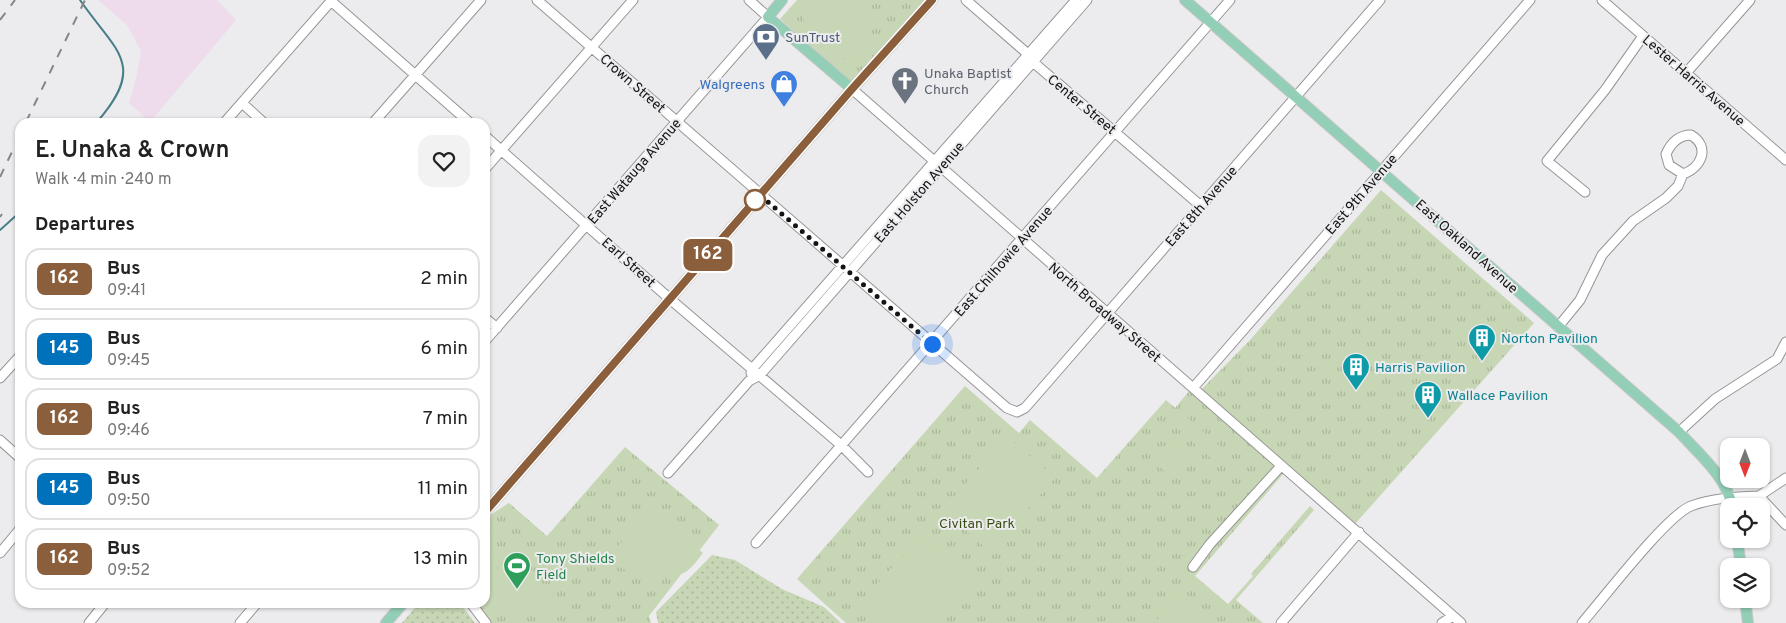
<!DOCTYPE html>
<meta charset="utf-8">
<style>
:root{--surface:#fff;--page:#f2f2f2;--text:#222;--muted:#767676;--line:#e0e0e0}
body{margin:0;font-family:Overpass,sans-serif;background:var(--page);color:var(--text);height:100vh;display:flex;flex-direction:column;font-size:19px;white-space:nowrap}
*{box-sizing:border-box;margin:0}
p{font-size:16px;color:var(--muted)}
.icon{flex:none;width:28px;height:28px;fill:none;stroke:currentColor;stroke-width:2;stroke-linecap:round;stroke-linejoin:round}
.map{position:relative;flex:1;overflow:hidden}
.details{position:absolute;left:15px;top:118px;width:475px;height:490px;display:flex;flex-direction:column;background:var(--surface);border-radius:15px;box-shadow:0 1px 4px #0004}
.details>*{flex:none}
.badge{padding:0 10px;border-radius:8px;font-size:18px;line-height:32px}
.needle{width:32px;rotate:180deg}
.tools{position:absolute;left:1720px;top:438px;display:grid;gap:10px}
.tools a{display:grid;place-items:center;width:50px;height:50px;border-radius:10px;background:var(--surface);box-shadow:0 1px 4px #0004;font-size:25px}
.you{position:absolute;width:25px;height:25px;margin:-12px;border:4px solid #fff;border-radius:50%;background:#1a73e8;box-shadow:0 0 0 8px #1a73e833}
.map>.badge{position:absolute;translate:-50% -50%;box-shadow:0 0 0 2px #fff}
h2{padding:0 20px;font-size:19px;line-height:45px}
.round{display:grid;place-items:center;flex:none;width:52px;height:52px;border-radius:15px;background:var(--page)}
.overview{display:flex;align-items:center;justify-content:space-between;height:85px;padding:0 20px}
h1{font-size:24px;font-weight:600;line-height:38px}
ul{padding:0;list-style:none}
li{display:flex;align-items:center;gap:15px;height:62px;margin:0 10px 8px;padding:0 10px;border:2px solid var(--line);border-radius:15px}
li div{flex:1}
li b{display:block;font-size:19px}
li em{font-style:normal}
li .badge{min-width:55px;font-weight:700;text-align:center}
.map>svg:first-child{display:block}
.industrial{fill:#eedcec}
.grass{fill:url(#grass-dots)}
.park{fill:url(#park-tufts)}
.garden{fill:#c7d6b4}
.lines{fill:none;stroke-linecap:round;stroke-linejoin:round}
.stream{stroke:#487e88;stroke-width:2}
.minor-casing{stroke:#959597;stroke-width:11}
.major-casing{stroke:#c7c7c7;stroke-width:12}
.minor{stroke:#fff;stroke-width:9}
.major{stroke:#93ceb7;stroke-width:10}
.rail{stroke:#868687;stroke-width:2;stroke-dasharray:9 9;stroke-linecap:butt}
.line-casing{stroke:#fff;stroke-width:11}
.line{stroke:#8b5e3c;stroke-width:8}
.walk{stroke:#141415;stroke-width:5;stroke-dasharray:0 9}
.stop-dot{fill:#fff;stroke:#8b5e3c;stroke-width:2.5}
.labels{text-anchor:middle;stroke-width:4;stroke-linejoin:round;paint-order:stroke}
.service-label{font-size:14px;fill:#4e5e75;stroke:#ececee;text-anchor:start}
.worship-label{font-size:14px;fill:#5b616d;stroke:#ececee;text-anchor:start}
.street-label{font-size:14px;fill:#141415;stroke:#ececee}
.shop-label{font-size:14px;fill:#366cbe;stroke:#ececee;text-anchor:end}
.culture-label{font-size:14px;fill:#0d838f;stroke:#ececee;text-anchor:start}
.park-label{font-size:14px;fill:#3a4e12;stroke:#ececee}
.leisure-label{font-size:14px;fill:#27864d;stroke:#ececee;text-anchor:start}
</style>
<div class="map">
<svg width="1786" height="623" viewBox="0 0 1786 623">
<defs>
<pattern id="grass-dots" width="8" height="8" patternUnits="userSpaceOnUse" patternTransform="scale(1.25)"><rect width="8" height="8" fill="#c7d6b4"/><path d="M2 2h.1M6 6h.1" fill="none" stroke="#aab79a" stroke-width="1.8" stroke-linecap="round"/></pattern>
<pattern id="park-tufts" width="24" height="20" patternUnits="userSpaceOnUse" patternTransform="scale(1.25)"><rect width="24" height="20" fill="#c7d6b4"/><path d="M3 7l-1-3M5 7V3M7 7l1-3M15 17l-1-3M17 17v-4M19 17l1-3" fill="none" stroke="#aab79a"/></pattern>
</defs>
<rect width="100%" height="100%" fill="#ececee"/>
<path class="industrial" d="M98,0H217L236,20L150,122L129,103L136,79L141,51L127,25Z"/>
<path class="grass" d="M712,555L735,560L782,589L824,607L841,623H658L656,612Z
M420,602L460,603L475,623H402Z"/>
<path class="park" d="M797,0H929L854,84L780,19Z
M1381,190L1534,323L1354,525L1200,391L1250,340Z
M965,386L1019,433L1030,420L1097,478L1166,400L1175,408L1190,390L1284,473L1195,576L1228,604L1253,576L1251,574L1310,506L1314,510L1236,600L1263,623H846L797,579Z
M625,447L719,525L649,616L651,623H491L475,603L485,602V522L492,514L509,503L547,536Z"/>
<path class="garden" d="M820,0H868L870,32L866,61C827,61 806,43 800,4Z
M1188,418L1221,447L1211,458L1178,429Z
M1007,436L1055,478L990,552L943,510Z
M1172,438L1189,453L1169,475L1152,460Z
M652,510L703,553C698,559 693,567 687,571C663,585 625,576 607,557Z
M921,535L975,582L939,623H881L859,604Z
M510,558L521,559L559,601C537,622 498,623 477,603L485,602V579Z
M1183,591L1220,623H1154Z"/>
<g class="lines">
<path class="stream" d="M80,0C115,51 148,64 97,122
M0,230L20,212"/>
<defs>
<path id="minor" d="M537,0L1007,408L1017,412L1025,408L1380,0
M966,0L1029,55L1033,62L1201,206
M1602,0L1786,160
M331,1L469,122
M1686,73L1750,0
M852,89L1461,623
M242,103L263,122
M225,122L332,0
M374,122L481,0
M485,136L670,299L841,445L868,472
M485,169L633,0
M1585,192L1547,161L1605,90L1643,36
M485,318L497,328
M1558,327L1580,300L1602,255L1633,221L1666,198L1678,186L1683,174C1701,168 1711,147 1691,135C1679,135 1671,143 1666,154L1669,165L1683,174
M485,341L768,17L749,0
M751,373L753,368L1076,0
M0,378L20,356
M1193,388L1530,0
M1679,432L1715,399L1777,359L1786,342
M0,440L20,458
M668,473L749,381L760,375L1087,0
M1759,496L1786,525
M1759,496L1786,478
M756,543L1230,0
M0,553L20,529
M1193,567L1210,544L1281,466
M470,602L486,623
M89,623L106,602
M240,623L258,602
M1281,623L1359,532
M1442,623L1453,616
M1582,623C1603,599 1666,516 1691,506C1712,498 1736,497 1759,496"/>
<path id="major" d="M782,0L768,17L852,89
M1185,0L1679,432C1699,454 1726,476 1732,506
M485,512L852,89L932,0
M1737,539L1741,566
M1745,599L1748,623
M386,623L404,602"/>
</defs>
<use href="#minor" class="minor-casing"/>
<use href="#major" class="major-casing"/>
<use href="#minor" class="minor"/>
<use href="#major" class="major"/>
<path class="rail" d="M0,20L15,0
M26,122L85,0
M0,177L20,135
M0,217L2,214"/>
</g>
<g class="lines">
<defs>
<path id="line" d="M485,512L852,89L932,0"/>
</defs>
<use href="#line" class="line-casing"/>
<use href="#line" class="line"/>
<path class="walk" d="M755,200L760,195L932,344"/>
</g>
<defs>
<symbol id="bank-pin" viewBox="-11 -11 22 30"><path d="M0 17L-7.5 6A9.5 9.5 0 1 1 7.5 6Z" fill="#5c6f8a" stroke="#ececee"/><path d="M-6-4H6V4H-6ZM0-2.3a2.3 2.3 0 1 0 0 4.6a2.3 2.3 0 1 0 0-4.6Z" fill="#fff"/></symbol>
<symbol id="church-pin" viewBox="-11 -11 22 30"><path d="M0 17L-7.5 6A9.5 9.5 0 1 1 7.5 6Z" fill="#6b7280" stroke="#ececee"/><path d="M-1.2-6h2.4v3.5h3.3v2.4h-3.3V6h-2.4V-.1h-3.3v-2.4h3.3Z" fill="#fff"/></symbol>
<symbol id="shop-pin" viewBox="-11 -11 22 30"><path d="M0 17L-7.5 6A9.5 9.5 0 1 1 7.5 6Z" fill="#3f7fe0" stroke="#ececee"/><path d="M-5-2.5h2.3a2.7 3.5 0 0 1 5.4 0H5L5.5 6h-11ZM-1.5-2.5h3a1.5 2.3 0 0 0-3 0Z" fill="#fff"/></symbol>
<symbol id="building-pin" viewBox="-11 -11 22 30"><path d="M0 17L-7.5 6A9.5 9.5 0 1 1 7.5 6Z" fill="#0f9aa8" stroke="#ececee"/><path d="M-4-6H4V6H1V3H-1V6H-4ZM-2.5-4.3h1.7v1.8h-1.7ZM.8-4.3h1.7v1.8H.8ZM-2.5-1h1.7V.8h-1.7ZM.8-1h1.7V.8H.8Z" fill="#fff"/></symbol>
<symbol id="stadium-pin" viewBox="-11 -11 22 30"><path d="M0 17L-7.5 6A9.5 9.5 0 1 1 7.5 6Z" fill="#2e9e5b" stroke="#ececee"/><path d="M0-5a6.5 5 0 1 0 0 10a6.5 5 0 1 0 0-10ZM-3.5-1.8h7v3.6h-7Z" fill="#fff"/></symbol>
</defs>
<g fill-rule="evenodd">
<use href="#bank-pin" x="750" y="21" width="32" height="43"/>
<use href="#church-pin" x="889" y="65" width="32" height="43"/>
<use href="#shop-pin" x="768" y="68" width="32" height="43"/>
<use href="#building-pin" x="1466" y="322" width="32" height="43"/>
<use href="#building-pin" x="1340" y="351" width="32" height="43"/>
<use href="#building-pin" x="1412" y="379" width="32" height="43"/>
<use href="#stadium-pin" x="501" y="550" width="32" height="43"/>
</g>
<circle class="stop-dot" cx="755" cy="200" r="10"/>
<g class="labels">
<g class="service-label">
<text x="785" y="42">SunTrust</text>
</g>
<g class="worship-label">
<text x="924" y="78">Unaka Baptist<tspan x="924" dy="16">Church</tspan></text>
</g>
<g class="street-label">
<text transform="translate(1694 80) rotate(41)" y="5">Lester Harris Avenue</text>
<text transform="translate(633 83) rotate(41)" y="5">Crown Street</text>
<text transform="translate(1082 104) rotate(40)" y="5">Center Street</text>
<text transform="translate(634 171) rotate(-49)" y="5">East Watauga Avenue</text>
<text transform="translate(919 192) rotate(-49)" y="5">East Holston Avenue</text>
<text transform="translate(1361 194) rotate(-49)" y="5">East 9th Avenue</text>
<text transform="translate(1201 206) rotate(-49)" y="5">East 8th Avenue</text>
<text transform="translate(1467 246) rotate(42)" y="5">East Oakland Avenue</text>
<text transform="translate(1003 261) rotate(-49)" y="5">East Chilhowie Avenue</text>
<text transform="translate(629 262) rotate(42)" y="5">Earl Street</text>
<text transform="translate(1105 312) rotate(41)" y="5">North Broadway Street</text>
</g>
<g class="shop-label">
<text x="765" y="89">Walgreens</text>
</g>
<g class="culture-label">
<text x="1501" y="343">Norton Pavilion</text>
<text x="1375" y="372">Harris Pavilion</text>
<text x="1447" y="400">Wallace Pavilion</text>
</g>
<g class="park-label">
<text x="977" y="528">Civitan Park</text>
</g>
<g class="leisure-label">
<text x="536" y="563">Tony Shields<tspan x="536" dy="16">Field</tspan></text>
</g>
</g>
</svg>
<div class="tools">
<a><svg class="needle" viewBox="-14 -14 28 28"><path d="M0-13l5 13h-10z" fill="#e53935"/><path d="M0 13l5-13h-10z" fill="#767676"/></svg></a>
<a><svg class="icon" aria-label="locate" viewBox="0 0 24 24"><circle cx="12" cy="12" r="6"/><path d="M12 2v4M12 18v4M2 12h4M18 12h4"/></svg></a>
<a><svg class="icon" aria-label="layers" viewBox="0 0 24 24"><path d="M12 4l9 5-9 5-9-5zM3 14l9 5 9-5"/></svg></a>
</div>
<div class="you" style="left:932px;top:344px"></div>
<b class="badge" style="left:708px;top:255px;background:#8b5e3c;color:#fff">162</b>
<section class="details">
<div class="overview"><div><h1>E. Unaka &amp; Crown</h1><p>Walk · 4 min · 240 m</p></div><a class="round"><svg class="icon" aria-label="heart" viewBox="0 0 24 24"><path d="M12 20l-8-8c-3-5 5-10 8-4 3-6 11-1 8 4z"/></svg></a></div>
<h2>Departures</h2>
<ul>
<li><span class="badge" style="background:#8b5e3c;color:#fff">162</span><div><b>Bus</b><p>09:41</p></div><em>2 min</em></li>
<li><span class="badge" style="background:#0072bc;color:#fff">145</span><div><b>Bus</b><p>09:45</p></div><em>6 min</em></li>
<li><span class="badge" style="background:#8b5e3c;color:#fff">162</span><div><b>Bus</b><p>09:46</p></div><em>7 min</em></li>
<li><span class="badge" style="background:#0072bc;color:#fff">145</span><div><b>Bus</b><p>09:50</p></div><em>11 min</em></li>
<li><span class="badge" style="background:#8b5e3c;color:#fff">162</span><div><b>Bus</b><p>09:52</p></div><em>13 min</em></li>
</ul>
</section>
</div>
